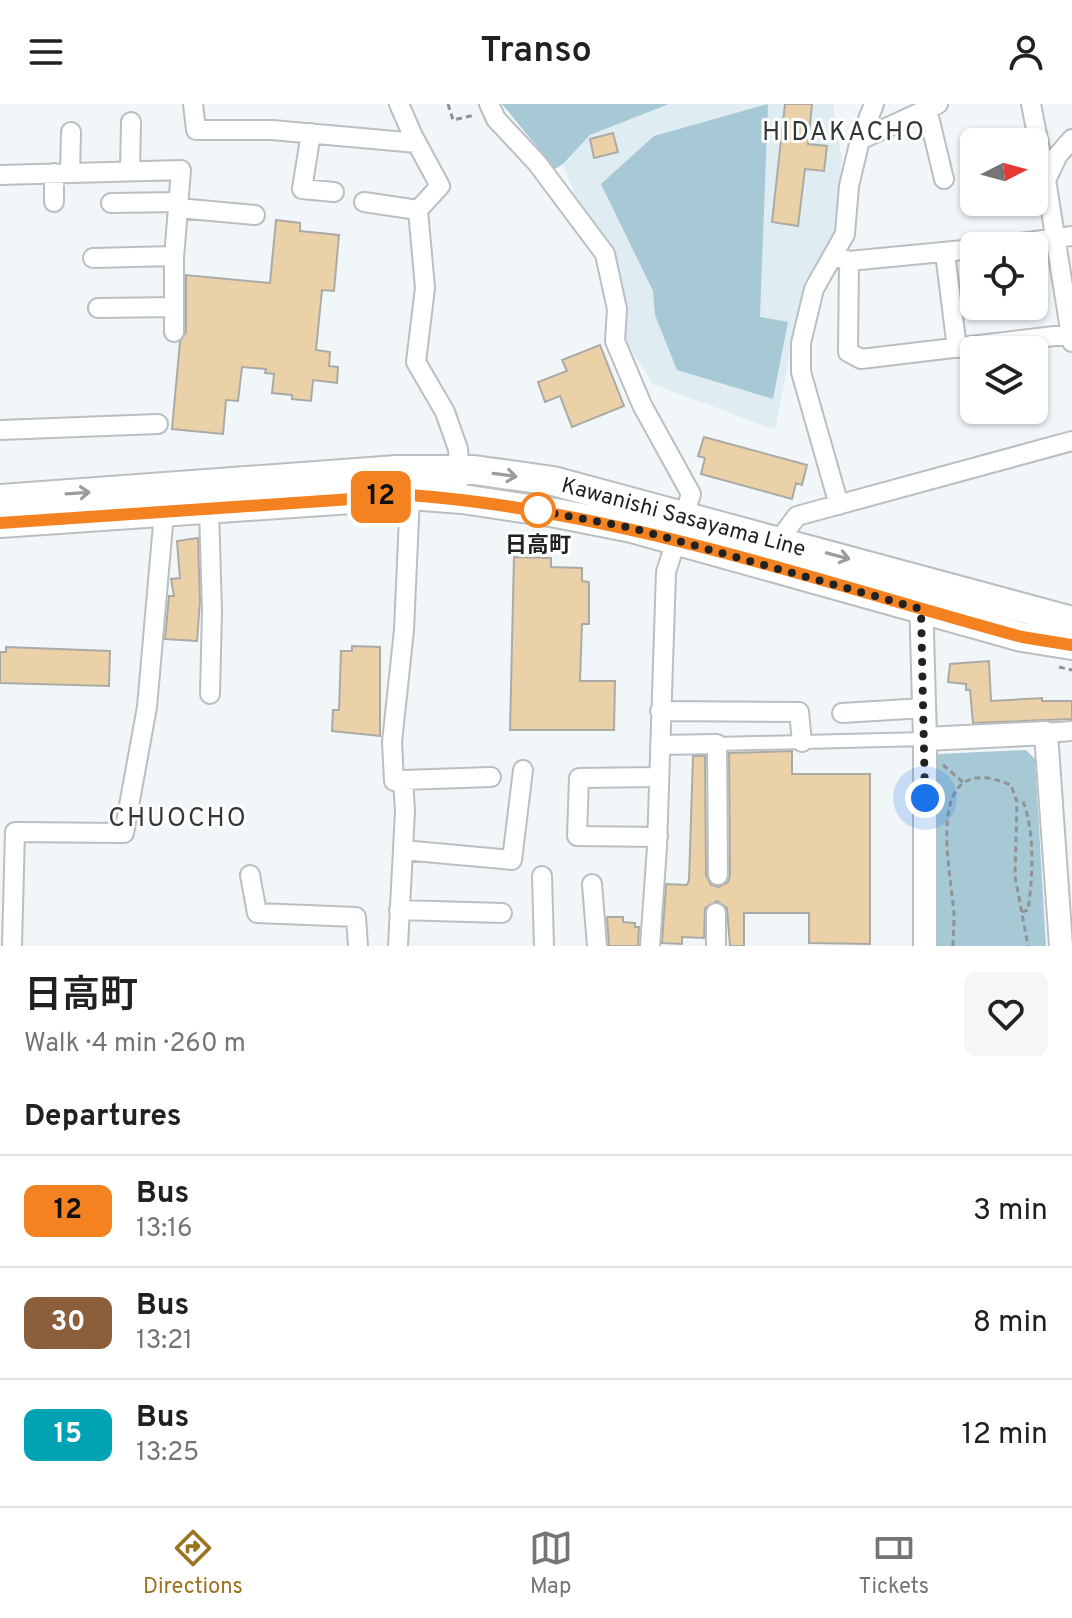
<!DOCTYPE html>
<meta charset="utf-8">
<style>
:root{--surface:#fff;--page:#f6f6f6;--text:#202124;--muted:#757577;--line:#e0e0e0;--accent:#9b7320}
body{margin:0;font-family:Overpass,"Noto Sans JP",sans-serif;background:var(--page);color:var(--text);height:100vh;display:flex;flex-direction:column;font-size:30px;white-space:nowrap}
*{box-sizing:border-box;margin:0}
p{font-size:26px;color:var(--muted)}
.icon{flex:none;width:44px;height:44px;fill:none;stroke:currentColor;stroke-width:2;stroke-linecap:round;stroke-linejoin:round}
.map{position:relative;height:842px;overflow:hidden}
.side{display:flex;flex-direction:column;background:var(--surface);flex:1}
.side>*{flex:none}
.badge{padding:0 16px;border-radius:12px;font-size:28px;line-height:52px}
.needle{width:52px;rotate:84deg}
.fabs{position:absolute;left:960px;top:24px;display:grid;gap:16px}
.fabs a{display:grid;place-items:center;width:88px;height:88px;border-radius:12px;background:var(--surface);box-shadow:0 2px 6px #0004;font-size:40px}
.you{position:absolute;width:40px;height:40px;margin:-20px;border:6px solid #fff;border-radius:50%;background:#1a73e8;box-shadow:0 0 0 12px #1a73e833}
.map>.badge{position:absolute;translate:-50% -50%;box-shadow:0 0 0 4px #fff}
h2{padding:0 24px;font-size:30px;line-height:72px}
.round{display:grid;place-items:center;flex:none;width:84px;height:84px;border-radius:12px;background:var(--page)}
.summary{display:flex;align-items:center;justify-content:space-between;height:136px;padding:0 24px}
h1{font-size:38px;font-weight:600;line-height:60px}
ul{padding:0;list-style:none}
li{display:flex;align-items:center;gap:24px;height:112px;padding:0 24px;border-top:2px solid var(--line)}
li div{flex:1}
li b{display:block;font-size:30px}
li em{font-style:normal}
li .badge{min-width:88px;font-weight:700;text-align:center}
header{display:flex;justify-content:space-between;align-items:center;height:104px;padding:0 24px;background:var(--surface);font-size:36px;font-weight:600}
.tab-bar{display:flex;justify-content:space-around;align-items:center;height:112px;border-top:2px solid var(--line);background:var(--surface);font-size:22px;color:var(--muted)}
.tab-bar a{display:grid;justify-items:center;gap:4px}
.tab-bar .selected{color:var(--accent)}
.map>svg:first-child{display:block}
.built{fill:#dfedf2}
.green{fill:#a7c9d5}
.building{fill:#ead1a7;stroke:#acaaa6;stroke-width:2}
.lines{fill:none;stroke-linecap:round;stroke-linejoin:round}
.pedestrian-casing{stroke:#babfc1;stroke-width:16}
.minor-casing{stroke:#babfc1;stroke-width:22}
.tertiary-casing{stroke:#babfc1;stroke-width:26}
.primary-casing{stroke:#babfc1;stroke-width:32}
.path{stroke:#8f9394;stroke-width:3;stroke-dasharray:6 4;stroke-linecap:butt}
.pedestrian{stroke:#fff;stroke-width:12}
.minor{stroke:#fff;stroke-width:18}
.tertiary{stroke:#fff;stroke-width:22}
.primary{stroke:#fff;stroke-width:28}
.oneway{stroke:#9b9c9c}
.line-casing{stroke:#fff;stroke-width:18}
.line{stroke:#f58220;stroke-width:12}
.walk{stroke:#212323;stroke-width:8;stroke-dasharray:0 14.4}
.stop-dot{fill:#fff;stroke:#f58220;stroke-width:4}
.labels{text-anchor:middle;stroke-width:6;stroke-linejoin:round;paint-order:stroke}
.street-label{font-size:22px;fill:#212323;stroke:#fff}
.stop-label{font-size:22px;font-weight:bold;fill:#212323;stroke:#fff}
.quarter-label{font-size:26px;letter-spacing:2px;fill:#333739;stroke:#fff}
</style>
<header><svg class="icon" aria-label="menu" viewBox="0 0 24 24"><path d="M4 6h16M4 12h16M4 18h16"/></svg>Transo<svg class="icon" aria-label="person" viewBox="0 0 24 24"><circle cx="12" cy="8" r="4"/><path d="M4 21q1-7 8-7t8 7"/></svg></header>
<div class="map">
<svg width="1072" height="842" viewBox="0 0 1072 842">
<rect width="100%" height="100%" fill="#f1f6f8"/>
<path class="built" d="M669,0H833L842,57L835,133L804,178L775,326L653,280L627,240L612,148L574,89L563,60L590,31Z"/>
<path class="green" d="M502,0H669L590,31L563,60L555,65Z
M768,0L760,213L788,218L773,295L677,266L655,211L653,187L601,80L654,32Z
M1026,646L1035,655L1046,842H935L934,663L937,650Z"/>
<path class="building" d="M785,0H812L808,40L827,42L824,67L805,65L798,122L772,118Z
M613,29L618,48L594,54L590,35Z
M276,116L300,119V127L339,131L334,187L322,186L316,246L330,248L329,262L338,263L337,279L313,276L311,297L292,295V291L272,289L274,270L265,269L266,265L242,263L238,297L226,296L223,330L172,325L180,238L186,228V171L270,179Z
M600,241L624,302L572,323L560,292L545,298L538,278L567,267L562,256Z
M704,333L807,361L802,381L796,379L792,395L701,370L705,354L698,352Z
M198,434L200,497L197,537L165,535L169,492H174L171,475L180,474L177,437Z
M514,453L551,454V463L582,464V477L589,478V520H582L580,577H615L614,626H510Z
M352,542L380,543V632L332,627L333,606H339L341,547H352Z
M6,543L110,547L109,582L0,579V548H6Z
M989,557L991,597L1042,594V597H1072V615L973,619L970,586H966V580L948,578L950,560Z
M792,647V670H870V840L809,839V809H744V842H730L727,804L717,797L705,804L704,834L682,833V840L662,839L666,780L687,781L689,776L693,652H705L706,771L711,781L719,783L728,778L730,771L729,649Z
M607,813H623V818L635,819V823H639L638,842H609Z"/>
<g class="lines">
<defs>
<path id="pedestrian" d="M717,640L925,635"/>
<path id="minor" d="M193,0L196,26H272L417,39
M399,0L413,32L440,82L418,106L425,184L416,258L445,308L458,345L460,375
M489,0L496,15L537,59L605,150L617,205L615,237L642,301L691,390L666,468L657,743L650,842
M1031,0L1046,76
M927,5L944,75
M311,29L302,85L334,88
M1072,35L1058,51L1046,76L1072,238
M860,36L938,0
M130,67L131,18
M70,68L71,28
M54,69V98
M0,71L181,66L174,154V228
M364,98L418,106
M111,99L179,98
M178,104L255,111
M998,142L1072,132
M945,149L957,244
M838,153L849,157L974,145
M93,154L174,152
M849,157L848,248L861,255L1071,230
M98,204L174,203
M0,326L158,320
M839,401L801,268V239L814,185L845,130L849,82L860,36L874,0
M209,405L212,507L210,590
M779,436L797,412L1072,337
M660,607L799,608L802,638
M842,609L924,604
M1046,629L1072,627
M660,641L717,640L718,771
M403,676L491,673
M658,733L577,732L579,674L659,673
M403,746L512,756L523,666
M250,771L257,809L356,813L358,842
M542,772L544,842
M592,780L597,842
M399,806L502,809
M716,809V842
M12,842L15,728L124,729L147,603L164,409
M398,842L405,707L403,676L394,677L392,638L404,526L410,391"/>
<path id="tertiary" d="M921,493L925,635L1046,629L1061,842
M925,842V635"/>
<path id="primary" d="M0,395L397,366H474L553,377L1072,517
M0,419L410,391L462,395L556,409L632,424L1022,533L1072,541"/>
</defs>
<use href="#pedestrian" class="pedestrian-casing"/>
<use href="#minor" class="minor-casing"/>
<use href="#tertiary" class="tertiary-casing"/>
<use href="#primary" class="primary-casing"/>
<path class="path" d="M448,0L453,16L475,11
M1059,563L1072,566
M943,661L964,679
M1022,808L1028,806C1033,772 1035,729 1023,697
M953,842C953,832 954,821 954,811C951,764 921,643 1011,681L1017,698L1015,772L1028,842"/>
<use href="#pedestrian" class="pedestrian"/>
<use href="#minor" class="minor"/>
<use href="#tertiary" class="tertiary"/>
<use href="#primary" class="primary"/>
</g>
<defs><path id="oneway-shaft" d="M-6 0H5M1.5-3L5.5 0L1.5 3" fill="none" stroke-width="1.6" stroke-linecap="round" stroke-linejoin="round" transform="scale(2)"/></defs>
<g class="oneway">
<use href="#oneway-shaft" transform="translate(505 371) rotate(8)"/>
<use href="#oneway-shaft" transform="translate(78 389) rotate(-4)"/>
<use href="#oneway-shaft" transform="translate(838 452) rotate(15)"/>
</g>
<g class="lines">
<defs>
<path id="line" d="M0,419L410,391C620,407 820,478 1022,533L1072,541"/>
</defs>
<use href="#line" class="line-casing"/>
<use href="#line" class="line"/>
<path class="walk" d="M538,406L525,404L632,424L921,505L925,694"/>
</g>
<circle class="stop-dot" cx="538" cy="406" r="16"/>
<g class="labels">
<g class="street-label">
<text transform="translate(684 412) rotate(15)" y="8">Kawanishi Sasayama Line</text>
</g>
<g class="stop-label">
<text x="538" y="448">日高町</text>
</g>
<g class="quarter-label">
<text x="844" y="36">HIDAKACHO</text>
<text x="178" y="722">CHUOCHO</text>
</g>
</g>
</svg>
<div class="fabs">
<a><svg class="needle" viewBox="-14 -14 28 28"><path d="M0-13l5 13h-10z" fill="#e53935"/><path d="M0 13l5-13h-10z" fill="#757577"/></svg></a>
<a><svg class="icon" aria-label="locate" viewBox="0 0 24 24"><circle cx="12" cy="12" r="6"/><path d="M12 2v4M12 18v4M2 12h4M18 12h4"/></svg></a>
<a><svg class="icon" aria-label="layers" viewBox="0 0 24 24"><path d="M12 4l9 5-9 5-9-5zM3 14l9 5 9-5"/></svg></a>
</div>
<div class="you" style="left:925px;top:694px"></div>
<b class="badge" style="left:381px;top:393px;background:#f58220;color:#111">12</b>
</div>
<section class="side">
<div class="summary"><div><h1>日高町</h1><p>Walk · 4 min · 260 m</p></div><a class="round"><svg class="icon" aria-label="heart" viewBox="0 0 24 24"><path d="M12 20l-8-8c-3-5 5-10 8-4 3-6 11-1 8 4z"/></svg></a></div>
<h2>Departures</h2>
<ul>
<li><span class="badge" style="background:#f58220;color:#111">12</span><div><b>Bus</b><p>13:16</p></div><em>3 min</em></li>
<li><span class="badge" style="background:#8b5e3c;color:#fff">30</span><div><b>Bus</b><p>13:21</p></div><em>8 min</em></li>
<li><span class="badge" style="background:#00a3b4;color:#fff">15</span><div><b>Bus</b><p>13:25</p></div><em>12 min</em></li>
</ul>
</section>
<nav class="tab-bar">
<a class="selected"><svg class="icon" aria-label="directions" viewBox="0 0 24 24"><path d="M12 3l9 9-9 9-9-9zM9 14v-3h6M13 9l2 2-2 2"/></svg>Directions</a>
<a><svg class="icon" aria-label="map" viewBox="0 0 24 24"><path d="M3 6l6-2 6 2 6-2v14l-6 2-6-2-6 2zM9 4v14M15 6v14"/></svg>Map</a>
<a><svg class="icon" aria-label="tickets" viewBox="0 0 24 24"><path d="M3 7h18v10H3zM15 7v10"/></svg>Tickets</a>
</nav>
